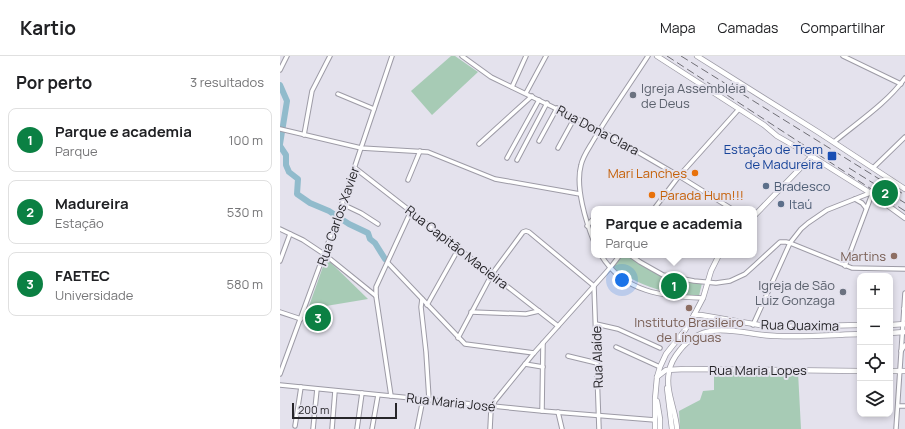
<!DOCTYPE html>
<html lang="pt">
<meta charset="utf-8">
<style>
:root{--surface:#fff;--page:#f2f2f2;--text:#202124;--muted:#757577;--line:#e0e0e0;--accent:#0b8043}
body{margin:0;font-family:Manrope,sans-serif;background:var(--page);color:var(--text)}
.controls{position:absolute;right:12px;bottom:12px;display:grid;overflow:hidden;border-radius:8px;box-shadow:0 2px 6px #0003}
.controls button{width:36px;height:36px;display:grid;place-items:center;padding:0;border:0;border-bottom:1px solid var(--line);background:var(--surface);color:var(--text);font:20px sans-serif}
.scale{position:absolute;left:12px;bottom:10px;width:105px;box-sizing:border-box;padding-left:4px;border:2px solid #262529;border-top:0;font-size:11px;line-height:14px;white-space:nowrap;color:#262529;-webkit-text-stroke:3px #e4e2ed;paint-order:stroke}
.you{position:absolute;left:342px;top:224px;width:14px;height:14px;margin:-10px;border:3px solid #fff;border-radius:50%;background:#1a73e8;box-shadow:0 0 0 6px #1a73e833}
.badge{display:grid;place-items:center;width:26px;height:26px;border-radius:50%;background:var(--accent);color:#fff;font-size:13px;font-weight:700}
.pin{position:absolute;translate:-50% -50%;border:2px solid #fff;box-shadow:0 1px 4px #0006}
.popup{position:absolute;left:311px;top:150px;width:166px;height:52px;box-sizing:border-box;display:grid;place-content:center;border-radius:8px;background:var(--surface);filter:drop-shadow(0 1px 3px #0005);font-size:13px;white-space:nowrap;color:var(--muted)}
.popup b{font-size:15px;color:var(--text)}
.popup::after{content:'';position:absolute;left:50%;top:100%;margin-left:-8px;border:8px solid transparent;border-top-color:var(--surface)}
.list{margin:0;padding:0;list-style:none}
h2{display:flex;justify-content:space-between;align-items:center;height:52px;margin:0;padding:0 16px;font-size:17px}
h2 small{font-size:13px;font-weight:400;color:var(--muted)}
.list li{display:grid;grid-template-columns:26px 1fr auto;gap:12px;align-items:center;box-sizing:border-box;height:64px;margin:0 8px 8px;padding:0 8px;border:1px solid var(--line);border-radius:8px}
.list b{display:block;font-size:15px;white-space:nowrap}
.list p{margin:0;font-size:13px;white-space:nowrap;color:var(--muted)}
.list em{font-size:13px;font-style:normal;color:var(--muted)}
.icon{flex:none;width:22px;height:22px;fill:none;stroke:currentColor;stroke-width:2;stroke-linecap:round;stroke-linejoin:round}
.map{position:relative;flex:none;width:625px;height:373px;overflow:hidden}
header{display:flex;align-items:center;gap:24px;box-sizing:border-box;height:56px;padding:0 20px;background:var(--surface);border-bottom:1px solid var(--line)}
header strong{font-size:19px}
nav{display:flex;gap:22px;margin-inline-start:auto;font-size:14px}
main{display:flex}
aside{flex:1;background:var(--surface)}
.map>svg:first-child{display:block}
</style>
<header>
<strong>Kartio</strong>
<nav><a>Mapa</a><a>Camadas</a><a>Compartilhar</a></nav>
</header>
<main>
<aside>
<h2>Por perto<small>3 resultados</small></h2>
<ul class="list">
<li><span class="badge">1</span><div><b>Parque e academia</b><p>Parque</p></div><em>100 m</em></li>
<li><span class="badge">2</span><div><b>Madureira</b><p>Estação</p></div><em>530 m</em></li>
<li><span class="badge">3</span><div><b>FAETEC</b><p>Universidade</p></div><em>580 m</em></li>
</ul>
</aside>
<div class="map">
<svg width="625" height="373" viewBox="0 0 625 373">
<rect width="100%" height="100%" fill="#e4e2ed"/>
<g fill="#a7cbb5">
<polygon points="171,0 175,0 198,16 152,59 131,35"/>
<path d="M341,199h7l21,14 14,7 39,7 -3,13 -37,-4 1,-1c-18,-5 -35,-13 -50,-23z"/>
<polygon points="46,202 88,243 28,253"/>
<polygon points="434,315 518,316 521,373 400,373 399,355 420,344 423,335 434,334"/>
</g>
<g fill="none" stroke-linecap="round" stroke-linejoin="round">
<g stroke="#91bbcc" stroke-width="6">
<polyline points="0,29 7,45 0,88"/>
<polyline points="0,90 6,99 6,109 9,116 18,123 17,138 30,147 49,155 69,168 88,177 90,183 95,187 105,203"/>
</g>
<g stroke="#9d9ba6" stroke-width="5.5">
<g id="minor">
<polyline points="182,0 211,21 320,74 399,120 452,153"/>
<polyline points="563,0 621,28"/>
<polyline points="0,14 7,0"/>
<polyline points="232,31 246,0"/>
<polyline points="246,37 266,0"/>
<polyline points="58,38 94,53"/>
<polyline points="0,73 81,92 148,96 215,123 300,138"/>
<polyline points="24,79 32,35 50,0"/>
<polyline points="259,85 277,52"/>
<path d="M554,86c24,-20 53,-39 71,-64"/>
<polyline points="199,88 252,40"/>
<polyline points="278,92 295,61"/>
<polyline points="227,102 259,44"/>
<polyline points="237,104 267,47"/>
<polyline points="75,112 278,270"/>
<polyline points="593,112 625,81"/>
<polyline points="128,124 140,95"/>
<polyline points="575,143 582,147 586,152"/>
<polyline points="62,148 81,157 98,168"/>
<polyline points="374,153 399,120 459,53"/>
<polyline points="307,170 314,162"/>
<polyline points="0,173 23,184 44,198 96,240"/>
<path d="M314,186c-8,-20 -19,-55 -13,-77 2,-9 8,-17 12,-24 17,-29 37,-57 55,-85"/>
<path d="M321,199c22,37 63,42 102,43"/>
<polyline points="350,199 360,206 383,219 414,225 436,227 450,225 465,218 475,209 500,186 506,186 510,187 572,212 625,213"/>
<polyline points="0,205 10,178"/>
<polyline points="108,207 185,288 254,297"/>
<polyline points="565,210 592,138"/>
<polyline points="142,243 141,251 146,296 149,343"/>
<polyline points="147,249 179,192"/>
<polyline points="0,256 21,263"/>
<polyline points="191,256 246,258 259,255"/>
<polyline points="316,268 338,273 380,292"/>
<polyline points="473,269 510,187 521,173 528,167 547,154 590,137"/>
<polyline points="178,282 212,218 243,176 246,175 249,176 314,230 319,373"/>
<polyline points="336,291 380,311"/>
<polyline points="621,295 625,289"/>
<polyline points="288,300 317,307"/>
<polyline points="245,308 263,311"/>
<polyline points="0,318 58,160 112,0"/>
<polyline points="0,329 262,355 375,364"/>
<polyline points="111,340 96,240 96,231 131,155"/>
<polyline points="618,350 625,350"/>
<polyline points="262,355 263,287"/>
<polyline points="278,356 282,373"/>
<polyline points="15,370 21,331"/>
<polyline points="33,373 37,333"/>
<polyline points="52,373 55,335"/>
<polyline points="77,373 82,337"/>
<polyline points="92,373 98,339"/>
<polyline points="137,373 143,343"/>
<polyline points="210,373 211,353 215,345 254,297 330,212 340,199"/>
<polyline points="616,373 625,237"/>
</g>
</g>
<g stroke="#9d9ba6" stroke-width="6">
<g id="major">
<polyline points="377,0 484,69 497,80 525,96 592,138 625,162"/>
<polyline points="417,0 538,76 625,133"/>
<polyline points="474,160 532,100"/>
<polyline points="624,253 625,255"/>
<polyline points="414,259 421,259 491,271 580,269"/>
<polyline points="610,269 625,268"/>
<polyline points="610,277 625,276"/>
<polyline points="610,315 625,315"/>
<polyline points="377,321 386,314 406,313 580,315"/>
<polyline points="387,332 392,373"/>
<polyline points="377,345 380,363 380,373"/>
<polyline points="375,373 375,343 377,321 380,311 386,298 405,274 414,259 423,242 431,215 439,199"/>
<path d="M397,373c-1,-19 -12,-38 -8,-57 1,-7 6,-16 11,-22 27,-34 63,-14 97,-14 28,1 55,-1 83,-2"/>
</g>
</g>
<use href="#minor" stroke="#fff" stroke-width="3.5"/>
<use href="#major" stroke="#fff" stroke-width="4.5"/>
<g stroke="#706f76" stroke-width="1" stroke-dasharray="8 4" stroke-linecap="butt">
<polyline points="387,0 625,155"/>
<polyline points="401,0 625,139"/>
<polyline points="569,112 625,147"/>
</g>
</g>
<g fill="#6b7280" stroke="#e4e2ed" stroke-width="1.5">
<circle cx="353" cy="39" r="4"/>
<circle cx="563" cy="236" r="4"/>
</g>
<rect fill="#1a4fb4" stroke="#e4e2ed" stroke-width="1.5" x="547" y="95" width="10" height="10" rx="2"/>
<g fill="#e8710a" stroke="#e4e2ed" stroke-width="1.5">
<circle cx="415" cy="117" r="4"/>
<circle cx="372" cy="139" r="4"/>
</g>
<g fill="#5c6f8a" stroke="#e4e2ed" stroke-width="1.5">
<circle cx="486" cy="130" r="4"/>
<circle cx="501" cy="148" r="4"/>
</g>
<g fill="#8d6e63" stroke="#e4e2ed" stroke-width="1.5">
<circle cx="614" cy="200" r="4"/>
<circle cx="409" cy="252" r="4"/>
</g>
<g text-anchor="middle" stroke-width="4" stroke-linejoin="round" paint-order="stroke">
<g font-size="13" fill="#5b616d" stroke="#e4e2ed" text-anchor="start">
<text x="361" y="37">Igreja Assembléia<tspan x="361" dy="15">de Deus</tspan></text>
<text x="555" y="234" text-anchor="end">Igreja de São<tspan x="555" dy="15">Luiz Gonzaga</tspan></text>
</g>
<g font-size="13" fill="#262529" stroke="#e4e2ed">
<text transform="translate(318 74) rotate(28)" y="5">Rua Dona Clara</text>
<text transform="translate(58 160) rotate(-71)" y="5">Rua Carlos Xavier</text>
<text transform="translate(177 191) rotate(38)" y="5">Rua Capitão Macieira</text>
<text transform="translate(520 269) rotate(1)" y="5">Rua Quaxima</text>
<text transform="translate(317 301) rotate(-92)" y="5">Rua Alaíde</text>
<text x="478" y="319">Rua Maria Lopes</text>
<text transform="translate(171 346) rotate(6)" y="5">Rua Maria José</text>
</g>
<g font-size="13" fill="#164399" stroke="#e4e2ed" text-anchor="end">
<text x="543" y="98">Estação de Trem<tspan x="543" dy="15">de Madureira</tspan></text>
</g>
<g font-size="13" fill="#c56008" stroke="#e4e2ed" text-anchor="end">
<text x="407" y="122">Mari Lanches</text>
<text x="380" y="144" text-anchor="start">Parada Hum!!!</text>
</g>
<g font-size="13" fill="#4e5e75" stroke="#e4e2ed" text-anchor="start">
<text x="494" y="135">Bradesco</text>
<text x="509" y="153">Itaú</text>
</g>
<g font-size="13" fill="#785e54" stroke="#e4e2ed" text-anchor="end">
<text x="606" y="205">Martins</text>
<text x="409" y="271" text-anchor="middle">Instituto Brasileiro<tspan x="409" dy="15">de Línguas</tspan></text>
</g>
</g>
</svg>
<div class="controls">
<button>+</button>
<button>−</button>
<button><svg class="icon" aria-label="locate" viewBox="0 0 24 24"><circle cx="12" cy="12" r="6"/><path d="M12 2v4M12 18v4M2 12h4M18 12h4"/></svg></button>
<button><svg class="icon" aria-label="layers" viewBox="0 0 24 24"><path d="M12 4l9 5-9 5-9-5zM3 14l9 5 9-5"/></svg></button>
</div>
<div class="scale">200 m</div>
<div class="you"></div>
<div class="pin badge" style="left:394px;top:230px">1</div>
<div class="popup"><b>Parque e academia</b>Parque</div>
<div class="pin badge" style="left:605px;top:137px">2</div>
<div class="pin badge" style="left:38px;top:262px">3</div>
</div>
</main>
